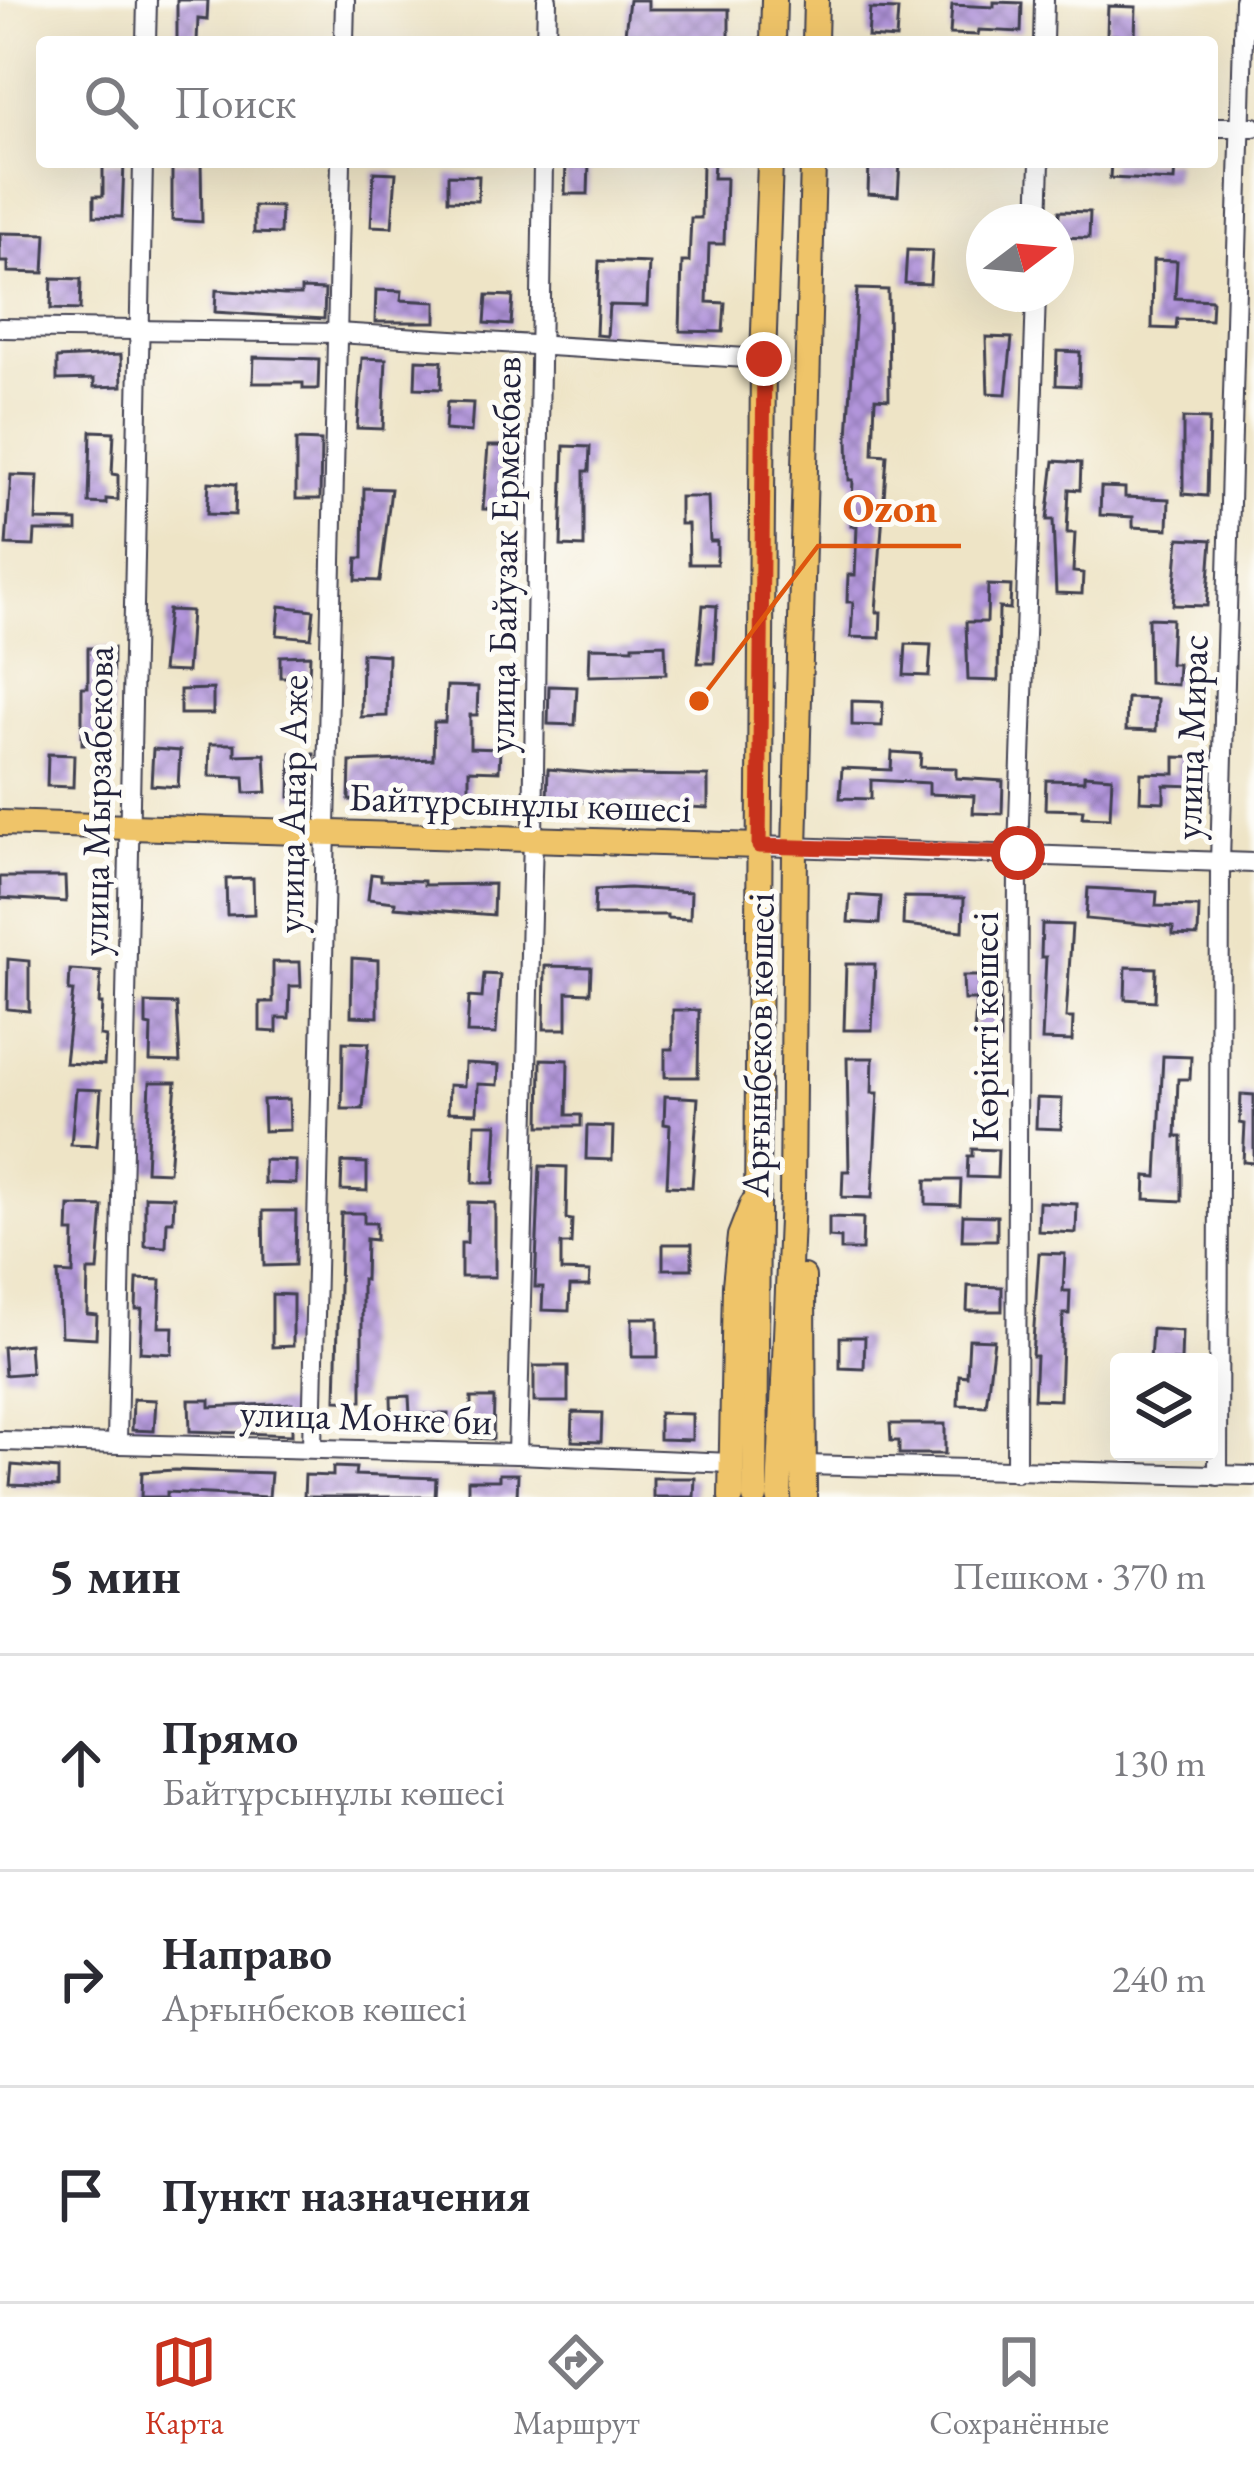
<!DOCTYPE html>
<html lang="ru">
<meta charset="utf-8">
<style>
:root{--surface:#fff;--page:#f7f7f7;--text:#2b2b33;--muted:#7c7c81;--line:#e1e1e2;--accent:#c8321e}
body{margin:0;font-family:"EB Garamond",serif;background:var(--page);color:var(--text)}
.controls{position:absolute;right:36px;bottom:36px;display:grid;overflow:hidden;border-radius:12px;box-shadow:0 12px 48px #0002}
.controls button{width:108px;height:108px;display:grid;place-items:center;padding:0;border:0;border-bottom:3px solid var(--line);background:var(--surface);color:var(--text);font:60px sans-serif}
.compass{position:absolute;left:966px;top:204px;width:108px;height:108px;border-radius:50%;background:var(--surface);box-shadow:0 12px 48px #0002;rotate:74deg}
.stop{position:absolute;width:36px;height:36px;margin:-27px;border:9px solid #c8321e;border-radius:50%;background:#fff}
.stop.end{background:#c8321e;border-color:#fff;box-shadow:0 3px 12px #0008}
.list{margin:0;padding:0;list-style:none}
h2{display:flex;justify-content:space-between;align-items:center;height:156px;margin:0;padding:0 48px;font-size:51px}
h2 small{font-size:39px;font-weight:400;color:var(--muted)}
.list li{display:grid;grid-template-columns:78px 1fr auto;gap:36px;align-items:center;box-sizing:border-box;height:216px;padding:0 48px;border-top:3px solid var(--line)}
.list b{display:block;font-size:45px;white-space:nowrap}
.list p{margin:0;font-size:39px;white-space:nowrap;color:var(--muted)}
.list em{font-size:39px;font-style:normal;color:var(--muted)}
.icon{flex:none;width:66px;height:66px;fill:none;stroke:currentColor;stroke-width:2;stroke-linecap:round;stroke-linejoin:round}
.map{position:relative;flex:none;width:1254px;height:1497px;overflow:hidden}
.search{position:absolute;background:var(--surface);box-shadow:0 12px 48px #0002;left:36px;right:36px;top:36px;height:132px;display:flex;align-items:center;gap:30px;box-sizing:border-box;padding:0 42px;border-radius:12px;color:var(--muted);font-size:45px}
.sheet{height:804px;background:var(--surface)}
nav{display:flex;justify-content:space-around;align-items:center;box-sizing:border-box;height:168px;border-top:3px solid var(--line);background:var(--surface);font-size:33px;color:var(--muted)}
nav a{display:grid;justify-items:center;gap:6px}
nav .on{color:var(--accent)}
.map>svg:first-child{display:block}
</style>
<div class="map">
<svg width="1254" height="1497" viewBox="0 0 1254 1497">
<defs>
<pattern id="building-cross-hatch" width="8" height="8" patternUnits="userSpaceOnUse" patternTransform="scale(3)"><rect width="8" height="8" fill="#b295db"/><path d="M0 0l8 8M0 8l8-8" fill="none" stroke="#9079b3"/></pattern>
</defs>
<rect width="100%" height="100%" fill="#fdfcf7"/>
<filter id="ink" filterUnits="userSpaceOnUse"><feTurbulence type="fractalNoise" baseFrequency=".00833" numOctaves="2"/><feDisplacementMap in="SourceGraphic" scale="24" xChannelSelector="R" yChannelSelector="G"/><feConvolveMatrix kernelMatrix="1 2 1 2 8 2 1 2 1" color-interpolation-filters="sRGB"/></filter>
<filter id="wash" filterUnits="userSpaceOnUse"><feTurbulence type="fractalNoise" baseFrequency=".004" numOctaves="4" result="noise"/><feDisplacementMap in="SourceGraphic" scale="48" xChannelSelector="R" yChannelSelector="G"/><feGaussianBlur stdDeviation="2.7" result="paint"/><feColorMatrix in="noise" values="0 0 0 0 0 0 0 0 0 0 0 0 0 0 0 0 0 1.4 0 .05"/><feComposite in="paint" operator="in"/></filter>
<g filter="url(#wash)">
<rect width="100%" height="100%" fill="#eee4c6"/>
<g id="blocks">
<g fill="url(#building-cross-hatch)">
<polygon points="177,0 208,0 207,20 198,19 197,42 177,42"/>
<polygon points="629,0 648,0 648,9 729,9 729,42 624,42"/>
<polygon points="994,2 1022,3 1021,32 979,30 978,35 950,34 952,5 994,7"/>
<polygon points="1108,6 1136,7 1135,36 1107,35"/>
<polygon points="870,9 898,10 896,39 868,37"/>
<polygon points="103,162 124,162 122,217 94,216 94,196 103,196"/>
<polygon points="172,162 201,162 202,222 172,220"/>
<polygon points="566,162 589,162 588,194 565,194"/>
<polygon points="702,162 714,162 713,178 726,178 724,244 709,244 707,302 725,303 723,332 680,331 682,262 689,262 691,218 701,218"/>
<polygon points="869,162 900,162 898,196 868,194"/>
<polygon points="1111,162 1175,162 1174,181 1110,178"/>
<polygon points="374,172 396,173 392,227 371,226"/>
<polygon points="448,175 479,176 478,201 448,200"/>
<polygon points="254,206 281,207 280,234 254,233"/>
<polygon points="1059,211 1090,212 1089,238 1058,237"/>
<polygon points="0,233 46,234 44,273 8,272 8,262 0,262"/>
<polygon points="907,250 932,251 930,284 905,283"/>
<polygon points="1153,260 1177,261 1175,298 1212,300 1211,320 1177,319 1176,329 1152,328"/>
<polygon points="599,261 649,263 647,306 609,305 607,336 596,335"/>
<polygon points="52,278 81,279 80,310 51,309"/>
<polygon points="301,289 325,290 324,319 215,312 216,290 284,295 301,295"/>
<polygon points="857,289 888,290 889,399 875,398 873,454 887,455 876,612 881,612 880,638 851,637 853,602 847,602 848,575 855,575 857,526 851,526 853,480 849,480 848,437"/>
<polygon points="376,290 402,291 401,300 436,302 436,322 375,322"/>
<polygon points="487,295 513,296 511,325 485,323"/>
<polygon points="986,337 1012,338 1006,394 988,393"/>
<polygon points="1057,351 1080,352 1079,386 1056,385"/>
<polygon points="121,355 122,386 94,387 94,379 57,380 57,358"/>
<polygon points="254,357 319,359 318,389 303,389 303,383 253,383"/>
<polygon points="362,358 386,359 383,429 357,428"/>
<polygon points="416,360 442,361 441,389 415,388"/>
<polygon points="447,402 473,403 471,432 445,430"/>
<polygon points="1183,418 1209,419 1207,496 1183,494"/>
<polygon points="91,431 114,432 112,474 118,475 118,500 106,499 106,504 89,503"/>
<polygon points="296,440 321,441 320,499 296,499"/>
<polygon points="488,446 519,446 518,510 483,509"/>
<polygon points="564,446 590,447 589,471 584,471 584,547 561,546"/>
<polygon points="1054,461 1081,463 1080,490 1069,489 1067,533 1075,533 1073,572 1083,573 1082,594 1056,593 1053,520 1047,520"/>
<polygon points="11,475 38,476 36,520 77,521 77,531 35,531 34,546 6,545"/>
<polygon points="209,482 236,484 235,515 207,514"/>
<polygon points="1101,487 1125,488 1125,497 1169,499 1168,529 1133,527 1133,517 1100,515"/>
<polygon points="364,488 391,489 380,581 356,580 357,558 363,558"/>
<polygon points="680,497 708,497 710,541 717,541 717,564 689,564 688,524 680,524"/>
<polygon points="1179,538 1212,540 1207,606 1173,605"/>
<polygon points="988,585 1011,586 1010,609 999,608 998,681 968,680 966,622 987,622"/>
<polygon points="703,605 717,606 714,663 698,663"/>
<polygon points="280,606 314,610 311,638 277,635"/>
<polygon points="168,610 191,611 187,672 162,671"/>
<polygon points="1148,618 1172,619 1170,664 1178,664 1177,685 1149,683"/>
<polygon points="665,644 666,674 589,676 590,647 633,648 633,645"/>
<polygon points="906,644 931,645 929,676 904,675"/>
<polygon points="88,648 113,648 112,744 82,744 82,687 88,687"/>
<polygon points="362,653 388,655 387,716 361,717"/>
<polygon points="310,655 308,698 289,697 290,677 280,677 280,656"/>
<polygon points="447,686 478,687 477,715 470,715 470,748 500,749 499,771 469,770 469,795 414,795 414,801 349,800 350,762 433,759 434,722 445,722"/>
<polygon points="549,686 577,687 575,725 548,724"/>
<polygon points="213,689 213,714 180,714 180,690"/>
<polygon points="1127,698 1157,699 1156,731 1126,730"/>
<polygon points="852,701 883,702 882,726 852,725"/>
<polygon points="210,744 235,744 235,755 265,754 267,792 245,793 244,777 209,776"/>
<polygon points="153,749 180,751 178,787 151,785"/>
<polygon points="892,752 921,754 920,767 956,768 956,778 1003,781 1002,814 973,813 974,796 929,794 929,783 871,780 871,799 840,798 842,768 891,770"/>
<polygon points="291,753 314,754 313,798 290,797"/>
<polygon points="48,754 74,755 73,787 47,786"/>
<polygon points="1175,757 1200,758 1198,786 1164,785 1164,802 1140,801 1141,773 1175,774"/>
<polygon points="548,769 617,775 708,776 708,808 547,800"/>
<polygon points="1084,775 1112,777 1110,818 1082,817 1083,810 1045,809 1046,780 1084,781"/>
<polygon points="371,874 381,875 381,880 424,881 424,885 494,884 493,915 395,907 395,902 368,899"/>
<polygon points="0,877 65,877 66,902 0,898"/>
<polygon points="253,878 254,914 227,915 226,879"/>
<polygon points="629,888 691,892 690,919 667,918 667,915 594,915 595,890"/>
<polygon points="1088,888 1157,892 1156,906 1199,907 1198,936 1173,935 1173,927 1086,919"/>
<polygon points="850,895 881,897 879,924 848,922"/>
<polygon points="904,897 964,898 963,931 903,925"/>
<polygon points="1042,924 1072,925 1066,1018 1073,1018 1072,1041 1042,1040 1046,957 1041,957"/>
<polygon points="352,958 378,960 378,1017 351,1016"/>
<polygon points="8,959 29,961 29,1011 7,1009"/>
<polygon points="273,962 300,962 301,986 290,986 289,1018 277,1018 277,1032 260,1031 260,1002 273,1002"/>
<polygon points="846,964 875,964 872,1030 844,1030"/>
<polygon points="545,966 591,967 590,993 567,992 567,1029 544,1029"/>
<polygon points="1126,967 1156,968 1155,1001 1125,999"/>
<polygon points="70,970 101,972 99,1004 102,1004 100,1036 106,1037 104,1065 65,1063 73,991 69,991"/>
<polygon points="484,974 500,975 496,1034 467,1033 469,997 482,998"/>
<polygon points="963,976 1000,976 1000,1040 974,1039 976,1000 964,1000"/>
<polygon points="146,1003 177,1004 180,1062 150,1061 151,1026 146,1025"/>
<polygon points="673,1010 699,1010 698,1077 665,1077 665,1049 673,1049"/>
<polygon points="343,1042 369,1043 363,1109 342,1109"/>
<polygon points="1163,1056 1191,1057 1190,1079 1178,1079 1176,1137 1182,1137 1182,1201 1145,1199 1146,1176 1157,1177"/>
<polygon points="847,1058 873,1058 872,1093 878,1093 872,1198 842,1197 843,1171 849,1171"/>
<polygon points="541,1059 568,1060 567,1115 581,1115 581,1126 540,1126"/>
<polygon points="465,1063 499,1065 498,1085 478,1084 477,1113 448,1112 449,1085 464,1086"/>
<polygon points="150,1082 176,1082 169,1172 146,1171"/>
<polygon points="76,1089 101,1090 97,1146 71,1145"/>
<polygon points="1241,1094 1254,1095 1254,1163 1243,1162 1245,1124 1240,1123"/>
<polygon points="665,1096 698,1098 692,1187 667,1186 670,1125 664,1124"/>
<polygon points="1037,1098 1062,1099 1061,1129 1036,1128"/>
<polygon points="289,1099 290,1130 264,1131 263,1100"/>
<polygon points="475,1124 497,1124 494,1183 473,1183"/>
<polygon points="587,1126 613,1127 612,1160 586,1159"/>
<polygon points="972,1149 998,1150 997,1178 967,1177 968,1156 972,1156"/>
<polygon points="264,1160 296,1161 296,1184 264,1183"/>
<polygon points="342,1162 367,1163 367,1191 341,1190"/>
<polygon points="540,1166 567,1167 566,1219 572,1220 571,1244 561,1244 561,1271 590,1272 589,1286 570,1286 569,1311 542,1310 543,1287 535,1287"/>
<polygon points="926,1180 961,1180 960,1205 926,1204"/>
<polygon points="145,1196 174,1197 173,1221 167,1221 166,1247 145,1246"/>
<polygon points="468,1202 495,1203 495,1277 461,1277 461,1243 467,1243"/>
<polygon points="1039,1202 1077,1204 1076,1233 1038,1231"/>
<polygon points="69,1206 103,1207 98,1271 88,1271 87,1314 97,1315 96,1338 61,1336 58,1273 73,1274 74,1232 68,1232"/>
<polygon points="263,1211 296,1211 295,1265 264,1266"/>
<polygon points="341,1213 364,1213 364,1223 376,1223 376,1240 366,1239 365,1280 362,1279 362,1401 336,1400"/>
<polygon points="963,1215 997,1216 997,1240 962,1240"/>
<polygon points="829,1217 863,1218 862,1250 841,1250 841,1238 829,1237"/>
<rect x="663" y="1244" width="29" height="25"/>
<polygon points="1039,1253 1065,1254 1063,1291 1070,1291 1069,1314 1063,1314 1060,1400 1034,1399 1036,1356 1032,1356"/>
<polygon points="137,1279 161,1280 159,1327 173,1327 172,1354 140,1352 142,1309 136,1309"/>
<polygon points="968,1286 1002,1287 1002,1311 967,1311"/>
<polygon points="272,1294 293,1295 293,1346 272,1347"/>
<rect x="632" y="1318" width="26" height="39"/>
<polygon points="1152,1329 1182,1331 1181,1361 1150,1360"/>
<polygon points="840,1337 865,1337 864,1369 840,1368"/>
<polygon points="969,1339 994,1340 986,1406 958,1405 959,1375 967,1376"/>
<polygon points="29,1344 31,1373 5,1375 3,1347"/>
<rect x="534" y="1366" width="34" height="36"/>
<polygon points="409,1396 410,1414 448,1414 448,1433 425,1433 425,1427 392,1427 391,1397"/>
<polygon points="471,1398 494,1398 493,1439 471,1438"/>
<polygon points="133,1399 156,1400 154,1431 132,1430"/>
<polygon points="189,1400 210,1400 210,1407 292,1403 292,1435 190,1431"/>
<polygon points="573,1412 602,1413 601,1442 572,1441"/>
<polygon points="659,1413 692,1414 692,1440 659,1439"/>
<polygon points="890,1424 945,1424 945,1454 899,1454 899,1441 891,1441"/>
<polygon points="12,1465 58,1469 58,1487 10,1485"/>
<polygon points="333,1467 356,1468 355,1475 436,1478 435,1497 304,1497 305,1475 333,1476"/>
<polygon points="175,1470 271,1473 269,1497 167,1492 167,1497 141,1497 142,1472"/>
<polygon points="499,1474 518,1474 517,1497 468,1497 468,1480 499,1480"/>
<polygon points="653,1478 695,1478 694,1497 653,1497"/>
</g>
</g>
</g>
<g filter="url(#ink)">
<use href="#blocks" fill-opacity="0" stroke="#413f50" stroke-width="3"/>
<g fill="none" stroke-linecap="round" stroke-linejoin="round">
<g stroke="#413f50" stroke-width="22">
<g id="minor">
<polyline points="146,42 147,0"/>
<polyline points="344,42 345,0"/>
<polyline points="546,42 547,0"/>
<polyline points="1043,42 1044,0"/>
<polyline points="1212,127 1254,127"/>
<polyline points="1038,222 1040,162"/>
<polyline points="0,328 337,333 763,359"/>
<polyline points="759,846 1254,863"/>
<polyline points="0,1441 517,1454 731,1463"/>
<polyline points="117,1442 143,162"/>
<polyline points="312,1448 341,162"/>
<polyline points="517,1454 533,837 543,162"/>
<polyline points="804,1465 1254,1476"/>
<polyline points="1016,1472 1018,853 1036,294"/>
<polyline points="1218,1476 1220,862 1244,0"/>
</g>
</g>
<g stroke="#413f50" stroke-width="28">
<g id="major">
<polyline points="773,42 774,0"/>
<polyline points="815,42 816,0"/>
<polyline points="0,823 759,846"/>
<polyline points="803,1277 804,1497"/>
<polyline points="731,1497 735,1285 740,1236 752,1205"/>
<polyline points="755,1497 763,359 770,162"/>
<polyline points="779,1497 792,1197 795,849 813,162"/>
</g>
</g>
<use href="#minor" stroke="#fff" stroke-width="18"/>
<use href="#major" stroke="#efc469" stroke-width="24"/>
</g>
</g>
<g fill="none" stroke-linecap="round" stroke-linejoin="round" filter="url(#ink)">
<polyline stroke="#c8321e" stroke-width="15" points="764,359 759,846 1018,853"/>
</g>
<g text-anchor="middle" stroke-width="10" stroke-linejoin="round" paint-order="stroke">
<g font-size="39" fill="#22223b" stroke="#fdfcf7">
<text transform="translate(503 555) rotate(-89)" y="14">улица Байузак Ермекбаев</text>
<text transform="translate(1190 737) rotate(-88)" y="14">улица Мирас</text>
<text transform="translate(96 801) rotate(-89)" y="14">улица Мырзабекова</text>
<text transform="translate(520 802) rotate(2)" y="14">Байтұрсынұлы көшесі</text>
<text transform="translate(291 804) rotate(-89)" y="14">улица Анар Аже</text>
<text transform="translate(984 1027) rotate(-90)" y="14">Көрікті көшесі</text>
<text transform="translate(757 1045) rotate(-89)" y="14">Арғынбеков көшесі</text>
<text transform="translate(366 1416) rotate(2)" y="14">улица Монке би</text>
</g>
</g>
<path fill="none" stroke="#de560e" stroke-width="4.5" d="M699 701L818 546H961"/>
<circle fill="#de560e" stroke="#fdfcf7" stroke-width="4.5" cx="699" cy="701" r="12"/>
<g font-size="42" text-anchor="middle" font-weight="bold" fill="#de560e" stroke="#fdfcf7" stroke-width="10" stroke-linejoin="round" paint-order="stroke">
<text x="890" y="522">Ozon</text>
</g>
</svg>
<div class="controls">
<button><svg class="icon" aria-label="layers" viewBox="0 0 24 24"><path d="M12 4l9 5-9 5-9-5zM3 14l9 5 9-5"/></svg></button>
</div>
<svg class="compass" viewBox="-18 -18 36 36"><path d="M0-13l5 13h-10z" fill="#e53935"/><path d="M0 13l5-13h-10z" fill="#7c7c81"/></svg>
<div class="stop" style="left:1018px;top:853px"></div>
<div class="stop end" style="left:764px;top:359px"></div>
<div class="search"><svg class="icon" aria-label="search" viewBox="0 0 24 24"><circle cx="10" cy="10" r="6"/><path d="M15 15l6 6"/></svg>Поиск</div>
</div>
<section class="sheet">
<h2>5 мин<small>Пешком · 370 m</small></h2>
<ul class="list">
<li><svg class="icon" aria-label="ahead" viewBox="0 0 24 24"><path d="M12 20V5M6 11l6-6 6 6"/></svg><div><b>Прямо</b><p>Байтұрсынұлы көшесі</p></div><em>130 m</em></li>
<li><svg class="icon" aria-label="right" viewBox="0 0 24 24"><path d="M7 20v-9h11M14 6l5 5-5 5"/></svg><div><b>Направо</b><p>Арғынбеков көшесі</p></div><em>240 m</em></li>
<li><svg class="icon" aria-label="arrive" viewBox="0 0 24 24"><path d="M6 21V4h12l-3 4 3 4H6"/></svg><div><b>Пункт назначения</b></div></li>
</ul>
</section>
<nav>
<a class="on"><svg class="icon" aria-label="map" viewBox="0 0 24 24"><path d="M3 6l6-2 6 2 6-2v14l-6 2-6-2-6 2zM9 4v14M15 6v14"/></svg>Карта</a>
<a><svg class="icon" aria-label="directions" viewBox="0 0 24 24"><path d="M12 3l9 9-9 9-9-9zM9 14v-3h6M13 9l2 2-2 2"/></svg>Маршрут</a>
<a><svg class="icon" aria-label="saved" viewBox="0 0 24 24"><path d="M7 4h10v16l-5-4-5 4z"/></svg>Сохранённые</a>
</nav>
